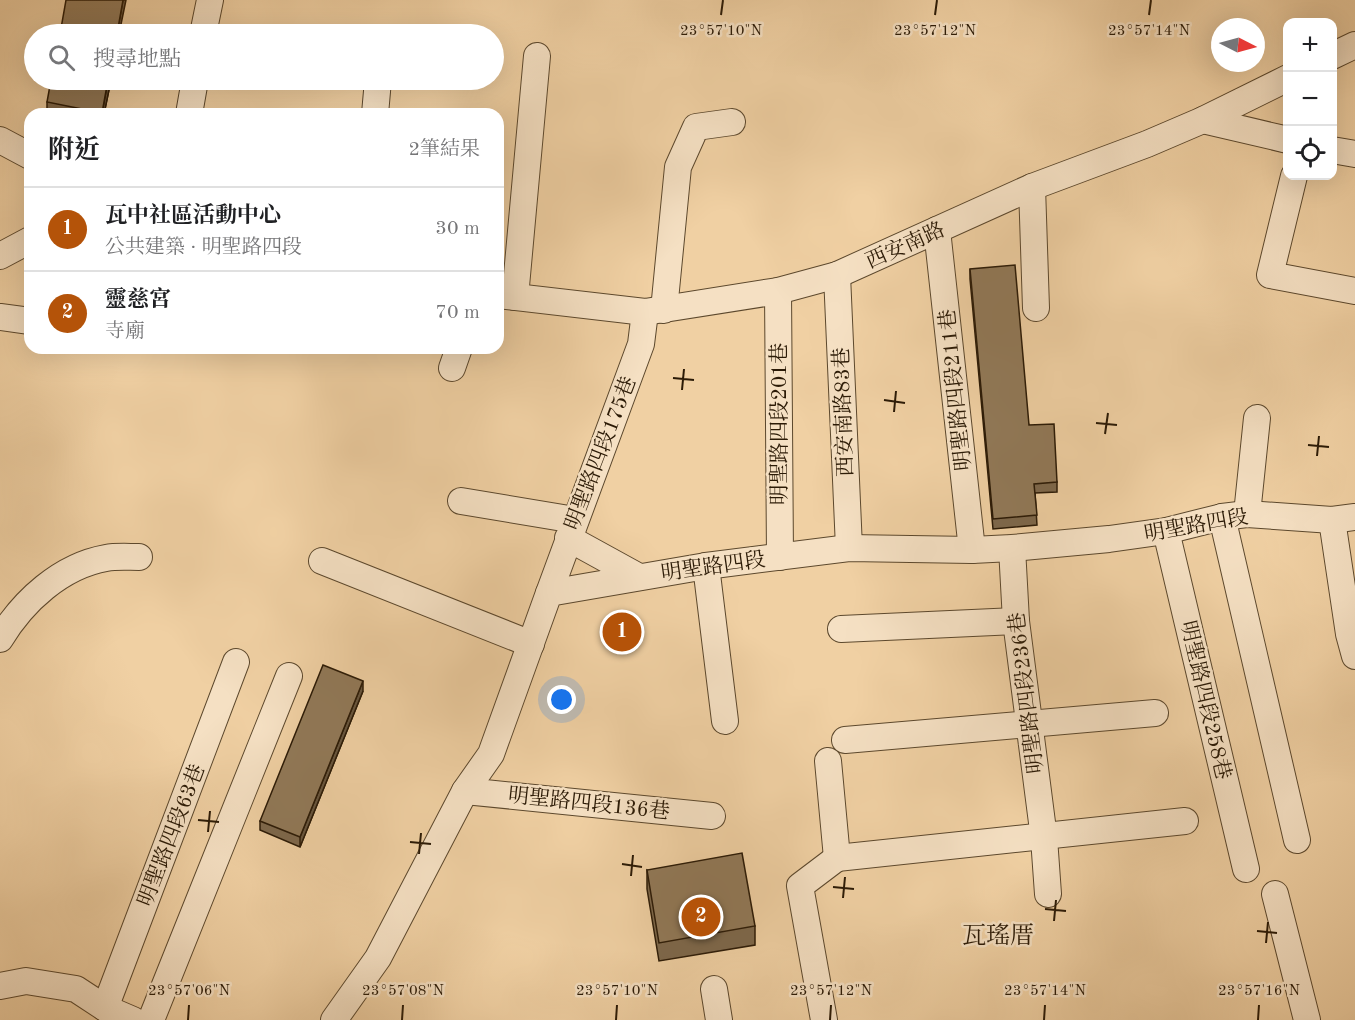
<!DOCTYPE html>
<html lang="zh-TW">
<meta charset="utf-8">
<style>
:root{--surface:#fff;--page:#f6f6f6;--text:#202124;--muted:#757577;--line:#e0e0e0;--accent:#b45309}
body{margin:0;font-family:"Old Standard TT","Noto Serif TC",serif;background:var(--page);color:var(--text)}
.controls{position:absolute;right:18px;top:18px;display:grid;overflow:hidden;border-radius:12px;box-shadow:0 6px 24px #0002}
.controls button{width:54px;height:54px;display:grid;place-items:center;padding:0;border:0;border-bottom:2px solid var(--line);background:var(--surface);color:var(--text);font:30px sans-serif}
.compass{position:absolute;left:1211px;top:18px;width:54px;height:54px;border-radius:50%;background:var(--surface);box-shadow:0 6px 24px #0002;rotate:96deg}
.you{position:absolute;left:562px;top:700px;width:21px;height:21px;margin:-15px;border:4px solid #fff;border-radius:50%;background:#1a73e8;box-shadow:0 0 0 9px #1a73e833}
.badge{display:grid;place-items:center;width:39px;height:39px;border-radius:50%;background:var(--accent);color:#fff;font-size:20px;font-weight:700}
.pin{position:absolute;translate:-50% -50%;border:3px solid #fff;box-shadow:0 2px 6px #0006}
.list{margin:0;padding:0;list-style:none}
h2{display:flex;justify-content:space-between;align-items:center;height:78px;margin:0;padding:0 24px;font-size:26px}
h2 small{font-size:20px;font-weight:400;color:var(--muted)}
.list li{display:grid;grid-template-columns:39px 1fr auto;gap:18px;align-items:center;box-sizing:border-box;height:84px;padding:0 24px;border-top:2px solid var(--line)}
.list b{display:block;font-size:22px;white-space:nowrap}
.list p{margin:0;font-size:20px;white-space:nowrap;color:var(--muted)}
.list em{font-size:20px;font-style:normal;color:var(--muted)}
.icon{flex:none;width:33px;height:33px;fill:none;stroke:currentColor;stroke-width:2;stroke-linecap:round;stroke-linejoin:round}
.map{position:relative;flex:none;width:1355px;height:1020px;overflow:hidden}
.search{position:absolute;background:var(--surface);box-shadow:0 6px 24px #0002;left:24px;top:24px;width:480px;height:66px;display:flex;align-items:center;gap:15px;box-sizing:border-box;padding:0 21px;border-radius:33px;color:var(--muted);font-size:22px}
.panel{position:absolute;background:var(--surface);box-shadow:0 6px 24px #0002;left:24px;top:108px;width:480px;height:246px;border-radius:18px}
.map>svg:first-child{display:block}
</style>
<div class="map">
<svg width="1355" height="1020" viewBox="0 0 1355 1020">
<rect width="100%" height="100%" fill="#f0d0a3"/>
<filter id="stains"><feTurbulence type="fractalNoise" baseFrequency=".00333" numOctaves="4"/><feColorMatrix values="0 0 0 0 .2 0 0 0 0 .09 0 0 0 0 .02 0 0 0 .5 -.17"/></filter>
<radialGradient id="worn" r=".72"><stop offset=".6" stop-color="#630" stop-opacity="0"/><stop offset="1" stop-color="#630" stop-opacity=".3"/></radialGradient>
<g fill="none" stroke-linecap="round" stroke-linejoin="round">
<g stroke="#5c482d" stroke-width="28">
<g id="minor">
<polyline points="203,34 210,0"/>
<polyline points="1332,56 1355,45"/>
<polyline points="189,114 195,80"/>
<polyline points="375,114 378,80"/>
<polyline points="1203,120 1288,140"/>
<polyline points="0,140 30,156"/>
<polyline points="1332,150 1355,154"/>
<polyline points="1294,176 1270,275 1355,291"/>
<polyline points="1032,187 1036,308"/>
<polyline points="937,230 972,550"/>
<polyline points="0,256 30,240"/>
<polyline points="837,275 849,548"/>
<polyline points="778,291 780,557"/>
<polyline points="498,295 645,312 778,291 837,275 1032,187 1147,144 1203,120 1288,78"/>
<polyline points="515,297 537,56"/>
<polyline points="664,310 678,167 696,127 732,122"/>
<polyline points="0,317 30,321"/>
<polyline points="452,368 459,348"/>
<polyline points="461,501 575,520"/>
<polyline points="1247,514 1257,418"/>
<polyline points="1222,517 1297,840"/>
<polyline points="1332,520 1349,634 1355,656"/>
<polyline points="1166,531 1246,869"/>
<polyline points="568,538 639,577"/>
<polyline points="1012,548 1016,621 1044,838 1048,894"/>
<polyline points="322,561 531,644"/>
<polyline points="706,566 725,721"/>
<polyline points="549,593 641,344 645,312"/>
<polyline points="841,629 1016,621"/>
<path d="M0,639c23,-38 61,-73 106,-81 10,-2 22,-1 33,-1"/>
<polyline points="845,740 1155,713"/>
<polyline points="828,761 837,858"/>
<polyline points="465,791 712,816"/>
<polyline points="837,858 1185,821"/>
<polyline points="1275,894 1307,1020"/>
<polyline points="0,986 26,981 76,989 105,1008 133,1020"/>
<polyline points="714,989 719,1020"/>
<polyline points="105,1008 236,662"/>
<polyline points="151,1020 289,676"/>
<polyline points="334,1020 378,958 465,791 491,754 549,593 706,566 849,548 972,550 1012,548 1109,539 1166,531 1222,517 1247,514 1332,520 1355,517"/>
<polyline points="824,1020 800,886 837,858"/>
</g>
</g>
<use href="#minor" stroke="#f5e0c3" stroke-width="26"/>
</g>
<g fill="#7d684c" stroke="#2b1a06" stroke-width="1.5">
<polygon points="111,80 104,114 47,114 47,102"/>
<polygon points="970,269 1029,425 1057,482 1057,492 1035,493 1037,525 993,529 970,279"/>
<polygon points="363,691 300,847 260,830 260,821"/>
<polygon points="647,870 755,926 755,945 659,961 647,889"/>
</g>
<g fill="#66553e" stroke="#2b1a06" stroke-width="1.5">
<polygon points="123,0 126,0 119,34 117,34"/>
<polygon points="108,80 111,80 104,114 102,114"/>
<polygon points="363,681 363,691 300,847 300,837"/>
</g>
<g fill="#917958" stroke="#2b1a06" stroke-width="1.5">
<polygon points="66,0 123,0 117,34 60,34"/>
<polygon points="51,80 108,80 102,113 47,102"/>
<polygon points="1015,265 1029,425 1054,424 1057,482 1034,484 1037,515 993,519 970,269"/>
<polygon points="323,665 363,681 300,837 260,821"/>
<polygon points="742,853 755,926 659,943 647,870"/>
</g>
<path fill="none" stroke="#2b1a06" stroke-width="2" d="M721,15l2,-15M935,15l2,-15M1149,15l2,-15M673,378l21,2M682,390l2,-21M884,400l21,3M894,412l2,-21M1096,423l21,2M1105,434l3,-21M1308,445l21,2M1317,456l2,-20M198,820l21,2M208,832l2,-21M410,842l21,2M419,854l2,-21M622,864l20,3M631,876l2,-21M833,887l21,2M843,898l2,-21M1045,909l21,2M1054,921l2,-21M1257,931l20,2M1266,943l2,-21M188,1020l1,-15M402,1020l1,-15M616,1020l1,-15M830,1020l1,-15M1044,1020l1,-15M1258,1020l1,-15"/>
<g text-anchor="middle" stroke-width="5" stroke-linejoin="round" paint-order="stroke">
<g font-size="21" fill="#2b1a06" stroke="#f5e0c3">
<text transform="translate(905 245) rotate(-24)" y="7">西安南路</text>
<text transform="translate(955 390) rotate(-96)" y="7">明聖路四段211巷</text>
<text transform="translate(843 412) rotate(-92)" y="7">西安南路83巷</text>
<text transform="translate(779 424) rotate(-90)" y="7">明聖路四段201巷</text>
<text transform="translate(600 453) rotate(-69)" y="7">明聖路四段175巷</text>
<text transform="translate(1196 525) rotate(-10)" y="7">明聖路四段</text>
<text transform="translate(713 566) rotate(-8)" y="7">明聖路四段</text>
<text transform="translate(1026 693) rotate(-97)" y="7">明聖路四段236巷</text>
<text transform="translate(1206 700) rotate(77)" y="7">明聖路四段258巷</text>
<text transform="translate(589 803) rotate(6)" y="7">明聖路四段136巷</text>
<text transform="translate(171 835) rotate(-69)" y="7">明聖路四段63巷</text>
</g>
<g font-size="24" fill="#2b1a06" stroke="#f5e0c3">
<text x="998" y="943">瓦瑤厝</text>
</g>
</g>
<g font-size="15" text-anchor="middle" fill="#2b1a06" stroke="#f5e0c3" stroke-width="5" stroke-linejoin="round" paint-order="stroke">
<text x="721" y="35">23°57'10"N</text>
<text x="935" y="35">23°57'12"N</text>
<text x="1149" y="35">23°57'14"N</text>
<text x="189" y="995">23°57'06"N</text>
<text x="403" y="995">23°57'08"N</text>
<text x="617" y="995">23°57'10"N</text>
<text x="831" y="995">23°57'12"N</text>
<text x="1045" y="995">23°57'14"N</text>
<text x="1259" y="995">23°57'16"N</text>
</g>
<rect width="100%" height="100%" filter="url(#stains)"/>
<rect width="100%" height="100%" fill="url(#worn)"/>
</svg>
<div class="controls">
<button>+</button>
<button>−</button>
<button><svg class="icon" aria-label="locate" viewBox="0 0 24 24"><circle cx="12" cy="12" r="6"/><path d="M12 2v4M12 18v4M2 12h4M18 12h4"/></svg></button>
</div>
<svg class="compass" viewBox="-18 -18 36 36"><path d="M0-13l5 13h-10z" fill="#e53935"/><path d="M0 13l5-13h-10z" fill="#757577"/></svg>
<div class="you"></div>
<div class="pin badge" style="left:622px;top:632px">1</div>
<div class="pin badge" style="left:701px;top:917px">2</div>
<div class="search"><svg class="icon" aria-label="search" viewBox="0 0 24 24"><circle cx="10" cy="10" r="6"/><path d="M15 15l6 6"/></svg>搜尋地點</div>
<section class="panel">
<h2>附近<small>2筆結果</small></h2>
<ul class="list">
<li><span class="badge">1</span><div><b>瓦中社區活動中心</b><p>公共建築 · 明聖路四段</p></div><em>30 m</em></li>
<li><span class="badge">2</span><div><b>靈慈宮</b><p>寺廟</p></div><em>70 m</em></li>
</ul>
</section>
</div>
